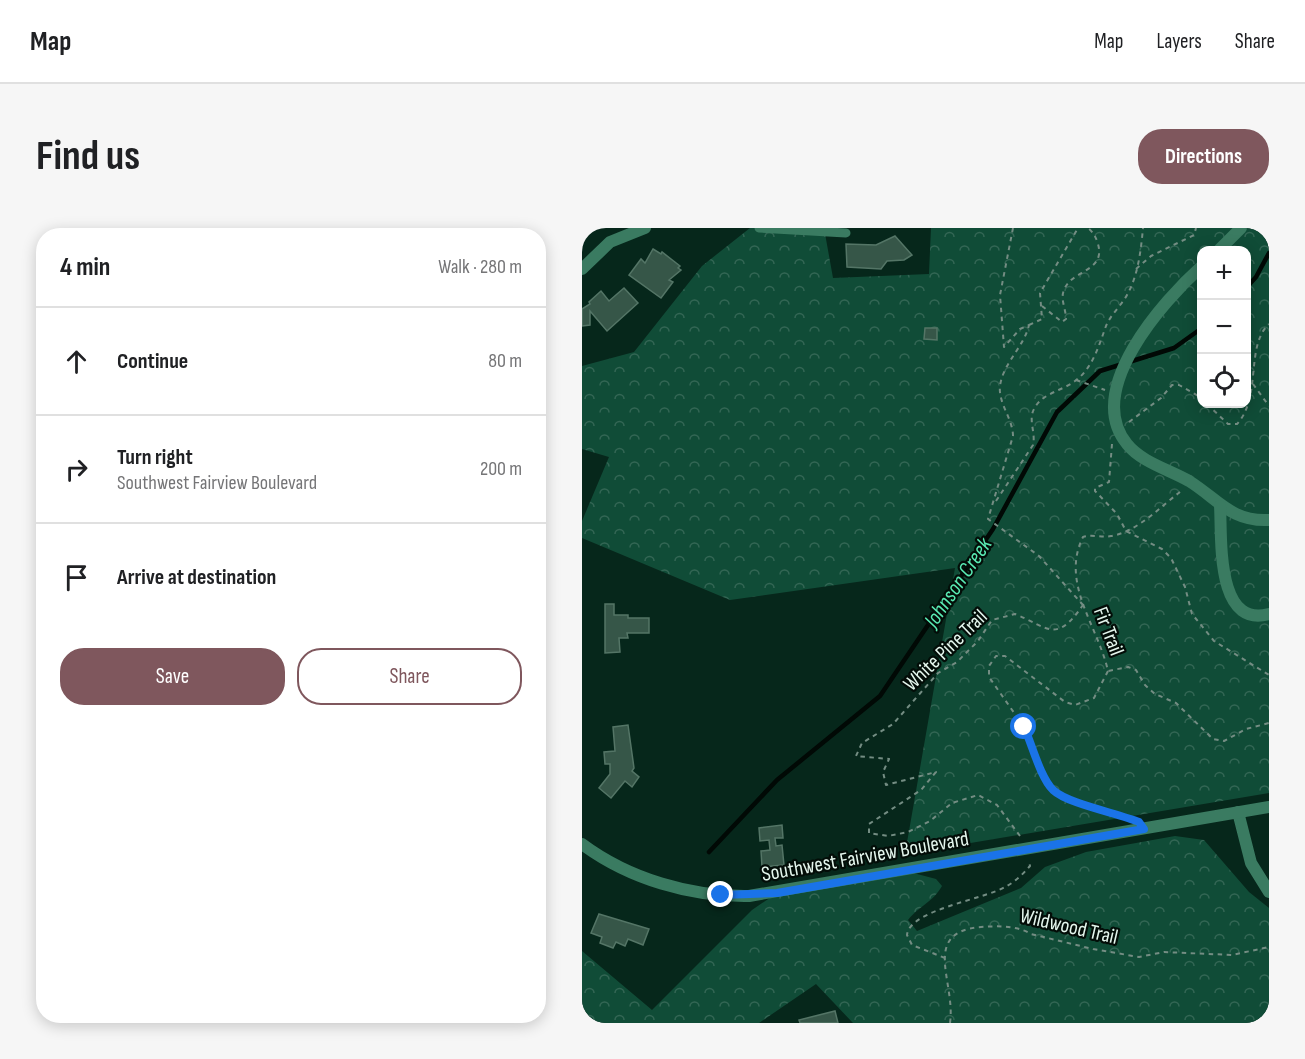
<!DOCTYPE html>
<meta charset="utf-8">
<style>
:root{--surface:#fff;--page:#f6f6f6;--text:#202124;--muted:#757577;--line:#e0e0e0;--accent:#7f575d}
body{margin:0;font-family:"Sofia Sans Condensed",sans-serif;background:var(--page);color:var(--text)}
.controls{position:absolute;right:18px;top:18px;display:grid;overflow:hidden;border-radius:12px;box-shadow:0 3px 15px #0003}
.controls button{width:54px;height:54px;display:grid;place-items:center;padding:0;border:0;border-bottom:2px solid var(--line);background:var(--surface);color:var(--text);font:30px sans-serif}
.stop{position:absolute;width:18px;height:18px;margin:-14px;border:4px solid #1a73e8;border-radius:50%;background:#fff}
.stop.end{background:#1a73e8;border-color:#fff;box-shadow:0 2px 6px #0008}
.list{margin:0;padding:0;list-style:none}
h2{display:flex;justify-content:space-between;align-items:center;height:78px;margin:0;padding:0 24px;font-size:26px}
h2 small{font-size:20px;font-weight:400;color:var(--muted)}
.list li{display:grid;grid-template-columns:39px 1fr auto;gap:18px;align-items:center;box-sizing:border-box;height:108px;padding:0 24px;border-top:2px solid var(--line)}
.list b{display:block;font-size:22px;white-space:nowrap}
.list p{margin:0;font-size:20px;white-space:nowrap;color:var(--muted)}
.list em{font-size:20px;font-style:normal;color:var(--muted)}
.actions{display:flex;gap:12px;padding:18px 24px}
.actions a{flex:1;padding:14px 0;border:2px solid var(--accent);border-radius:24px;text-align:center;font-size:21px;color:var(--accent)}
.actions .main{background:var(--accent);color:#fff}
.icon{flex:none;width:33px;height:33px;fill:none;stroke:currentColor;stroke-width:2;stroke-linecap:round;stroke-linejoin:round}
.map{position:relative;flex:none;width:687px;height:795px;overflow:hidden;border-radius:24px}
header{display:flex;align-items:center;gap:36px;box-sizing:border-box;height:84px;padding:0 30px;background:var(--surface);border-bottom:2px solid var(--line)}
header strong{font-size:28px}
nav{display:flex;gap:33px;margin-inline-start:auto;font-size:21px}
.intro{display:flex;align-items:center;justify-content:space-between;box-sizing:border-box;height:144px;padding:0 36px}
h1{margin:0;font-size:42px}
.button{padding:15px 27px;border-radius:24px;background:var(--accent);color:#fff;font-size:21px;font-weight:700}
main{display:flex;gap:36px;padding:0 36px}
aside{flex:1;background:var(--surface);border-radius:24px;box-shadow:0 3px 15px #0003}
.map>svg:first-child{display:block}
</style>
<header>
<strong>Map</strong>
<nav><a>Map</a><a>Layers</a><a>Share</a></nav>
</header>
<div class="intro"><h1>Find us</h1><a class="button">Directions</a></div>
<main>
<aside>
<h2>4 min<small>Walk · 280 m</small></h2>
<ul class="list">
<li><svg class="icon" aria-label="ahead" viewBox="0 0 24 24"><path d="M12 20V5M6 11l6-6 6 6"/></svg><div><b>Continue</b></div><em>80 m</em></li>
<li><svg class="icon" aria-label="right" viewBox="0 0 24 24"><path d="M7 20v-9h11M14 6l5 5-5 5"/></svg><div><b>Turn right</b><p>Southwest Fairview Boulevard</p></div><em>200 m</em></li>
<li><svg class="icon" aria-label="arrive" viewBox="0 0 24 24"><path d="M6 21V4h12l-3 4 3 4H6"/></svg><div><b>Arrive at destination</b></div></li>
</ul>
<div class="actions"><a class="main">Save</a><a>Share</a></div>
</aside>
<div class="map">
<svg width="687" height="795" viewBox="0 0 687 795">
<defs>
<pattern id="forest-crowns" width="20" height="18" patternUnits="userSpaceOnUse" patternTransform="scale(1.5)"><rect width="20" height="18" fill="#104c37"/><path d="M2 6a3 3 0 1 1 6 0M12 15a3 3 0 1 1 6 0" fill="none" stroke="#336654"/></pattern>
</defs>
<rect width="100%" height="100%" fill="#06271b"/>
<g fill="url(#forest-crowns)" fill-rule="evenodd">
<path d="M168,0h74l9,50 96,-4 2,-46h338v565l-364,61 50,-286 -225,32 -148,-62v-17l27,-64 -27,-8v-83l52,-14 68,-86zM620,22h44v154h-44z"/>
<path d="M593,608l29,4 45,52 20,16v115h-416l-37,-39 -57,39h-177v-72l70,59 100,-100 25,-17 125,-23 34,9 6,7c-10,17 -22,19 -34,34l9,11 104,-43 24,-21 41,-15z"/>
</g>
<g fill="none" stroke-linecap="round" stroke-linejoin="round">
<g stroke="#010905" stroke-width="4.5">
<polyline points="664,60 674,49 687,25"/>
<polyline points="127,624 195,552 298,468 411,301 475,184 518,143 592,120 620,100"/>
</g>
</g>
<g fill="#365648" stroke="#547566" stroke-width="1.5">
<polygon points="313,8 330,27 322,32 305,33 299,41 265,39 264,16 294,17"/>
<polygon points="71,21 79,26 80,24 98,38 96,40 99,42 87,52 91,54 79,70 47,47 59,31 63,35"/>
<polygon points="42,60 56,75 25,103 8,83 8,97 0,98 0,81 8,76 7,74 19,63 27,73"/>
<polygon points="343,100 355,100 355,112 342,111"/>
<polygon points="23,376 32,376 32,387 46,387 46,390 67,390 67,405 45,405 46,410 37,410 38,424 23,425"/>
<polygon points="46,497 52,540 50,543 57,549 50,559 43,553 29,570 17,560 28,546 28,536 23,536 22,524 33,523 31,499"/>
<polygon points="200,597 201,610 193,610 194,618 200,617 202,637 180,639 179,623 188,622 187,612 178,613 177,600"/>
<polygon points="17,686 67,701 61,717 46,711 43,718 34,714 31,720 18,715 20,709 9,705"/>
<polygon points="253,783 256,795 218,795 217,792"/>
</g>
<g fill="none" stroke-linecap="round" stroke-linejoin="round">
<g stroke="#748d83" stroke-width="2" stroke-dasharray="4.5 4.5" stroke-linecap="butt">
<path d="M431,0l-13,67 4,52 16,-18 9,-4c-5,22 -26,38 -29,61 -2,17 13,33 13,50l-25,83 51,37 44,49"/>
<polyline points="554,41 569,28 612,7 614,0"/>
<path d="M460,78l20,16 4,-3c0,-10 -6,-20 -2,-29 7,-20 42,-18 34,-46 -2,-7 -5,-12 -10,-16"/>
<polyline points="447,97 460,91 458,65 496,0"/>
<polyline points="494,152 523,162"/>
<polyline points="671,156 687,178"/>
<path d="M625,176l21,20h9c25,-27 8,-78 32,-100"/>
<polyline points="547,194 579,170 590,157 597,157 620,170"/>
<polyline points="530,216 527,254 513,260 513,263 535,286 544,303 580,321 589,330 603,359 610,386 632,413 687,447"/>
<path d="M598,264c-20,15 -43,40 -69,44 -10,2 -18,-2 -28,1 -23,46 15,89 25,134l20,-4 8,3 9,15 10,9 21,9 37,36 11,2 22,-12 23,-6"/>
<path d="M414,273l37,-56c3,-12 -5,-25 1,-36 8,-16 28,-18 41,-28 18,-13 24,-36 31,-55 5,-12 15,-20 21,-31 11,-19 14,-45 16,-67"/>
<polyline points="526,443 512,470 493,477 483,474 423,428 414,428 407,438 407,449 442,499 459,543 471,562 496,575 546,589"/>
<path d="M438,608l-23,-31 -19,-10 -26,8 -22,18 -22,11 -20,4 -19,-3v-9l52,-34 15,-18 -50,13 -3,-13 6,-13 -33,-3 6,-13 31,-19 45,-51 19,-11 21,-21 14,-21 23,-6c34,14 41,30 68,-9"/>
<path d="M363,730l-33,-13 -5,-10c2,-25 78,-36 98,-48 10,-5 18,-13 25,-21l-1,-5"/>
<path d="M368,795c6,-41 -30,-91 31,-96 17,-1 35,-2 50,7l62,15 46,8 25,-5 68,3 37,-8"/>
</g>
<polyline stroke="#3a7b61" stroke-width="9" points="177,0 264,5"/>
<g stroke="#3a7b61" stroke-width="12">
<polyline points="637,22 659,0"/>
<path d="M620,38c-39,35 -119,124 -75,178 14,18 43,26 62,37 29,18 42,41 80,39"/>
<polyline points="0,41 28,14 63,0"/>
<path d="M638,278c2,30 -5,123 49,108"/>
</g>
<g stroke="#3a7b61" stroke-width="12">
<polyline points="656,584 669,635 687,664"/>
<path d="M0,616c47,35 109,53 167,52l520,-89"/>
</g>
</g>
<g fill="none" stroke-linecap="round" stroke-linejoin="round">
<path stroke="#1a73e8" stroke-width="8" d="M139,667l56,-2 367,-64 -5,-7c-22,-9 -71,-18 -86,-32 -13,-13 -21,-46 -29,-63"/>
</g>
<g text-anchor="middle" stroke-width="4.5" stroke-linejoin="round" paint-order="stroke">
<g font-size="21" fill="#e4f6ed" stroke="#030d08">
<text transform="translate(527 403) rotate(69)" y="7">Fir Trail</text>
<text transform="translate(363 422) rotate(-44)" y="7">White Pine Trail</text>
<text transform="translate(283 628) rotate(-10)" y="7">Southwest Fairview Boulevard</text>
<text transform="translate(487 698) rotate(13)" y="7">Wildwood Trail</text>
</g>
<g font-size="22" font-style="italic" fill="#59eab3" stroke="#030d08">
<text transform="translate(375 354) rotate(-56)" y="8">Johnson Creek</text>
</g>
</g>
</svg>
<div class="controls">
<button>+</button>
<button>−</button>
<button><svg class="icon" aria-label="locate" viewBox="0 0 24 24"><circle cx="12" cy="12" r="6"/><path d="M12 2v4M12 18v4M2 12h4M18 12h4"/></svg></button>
</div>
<div class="stop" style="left:442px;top:499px"></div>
<div class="stop end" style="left:139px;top:667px"></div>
</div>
</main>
